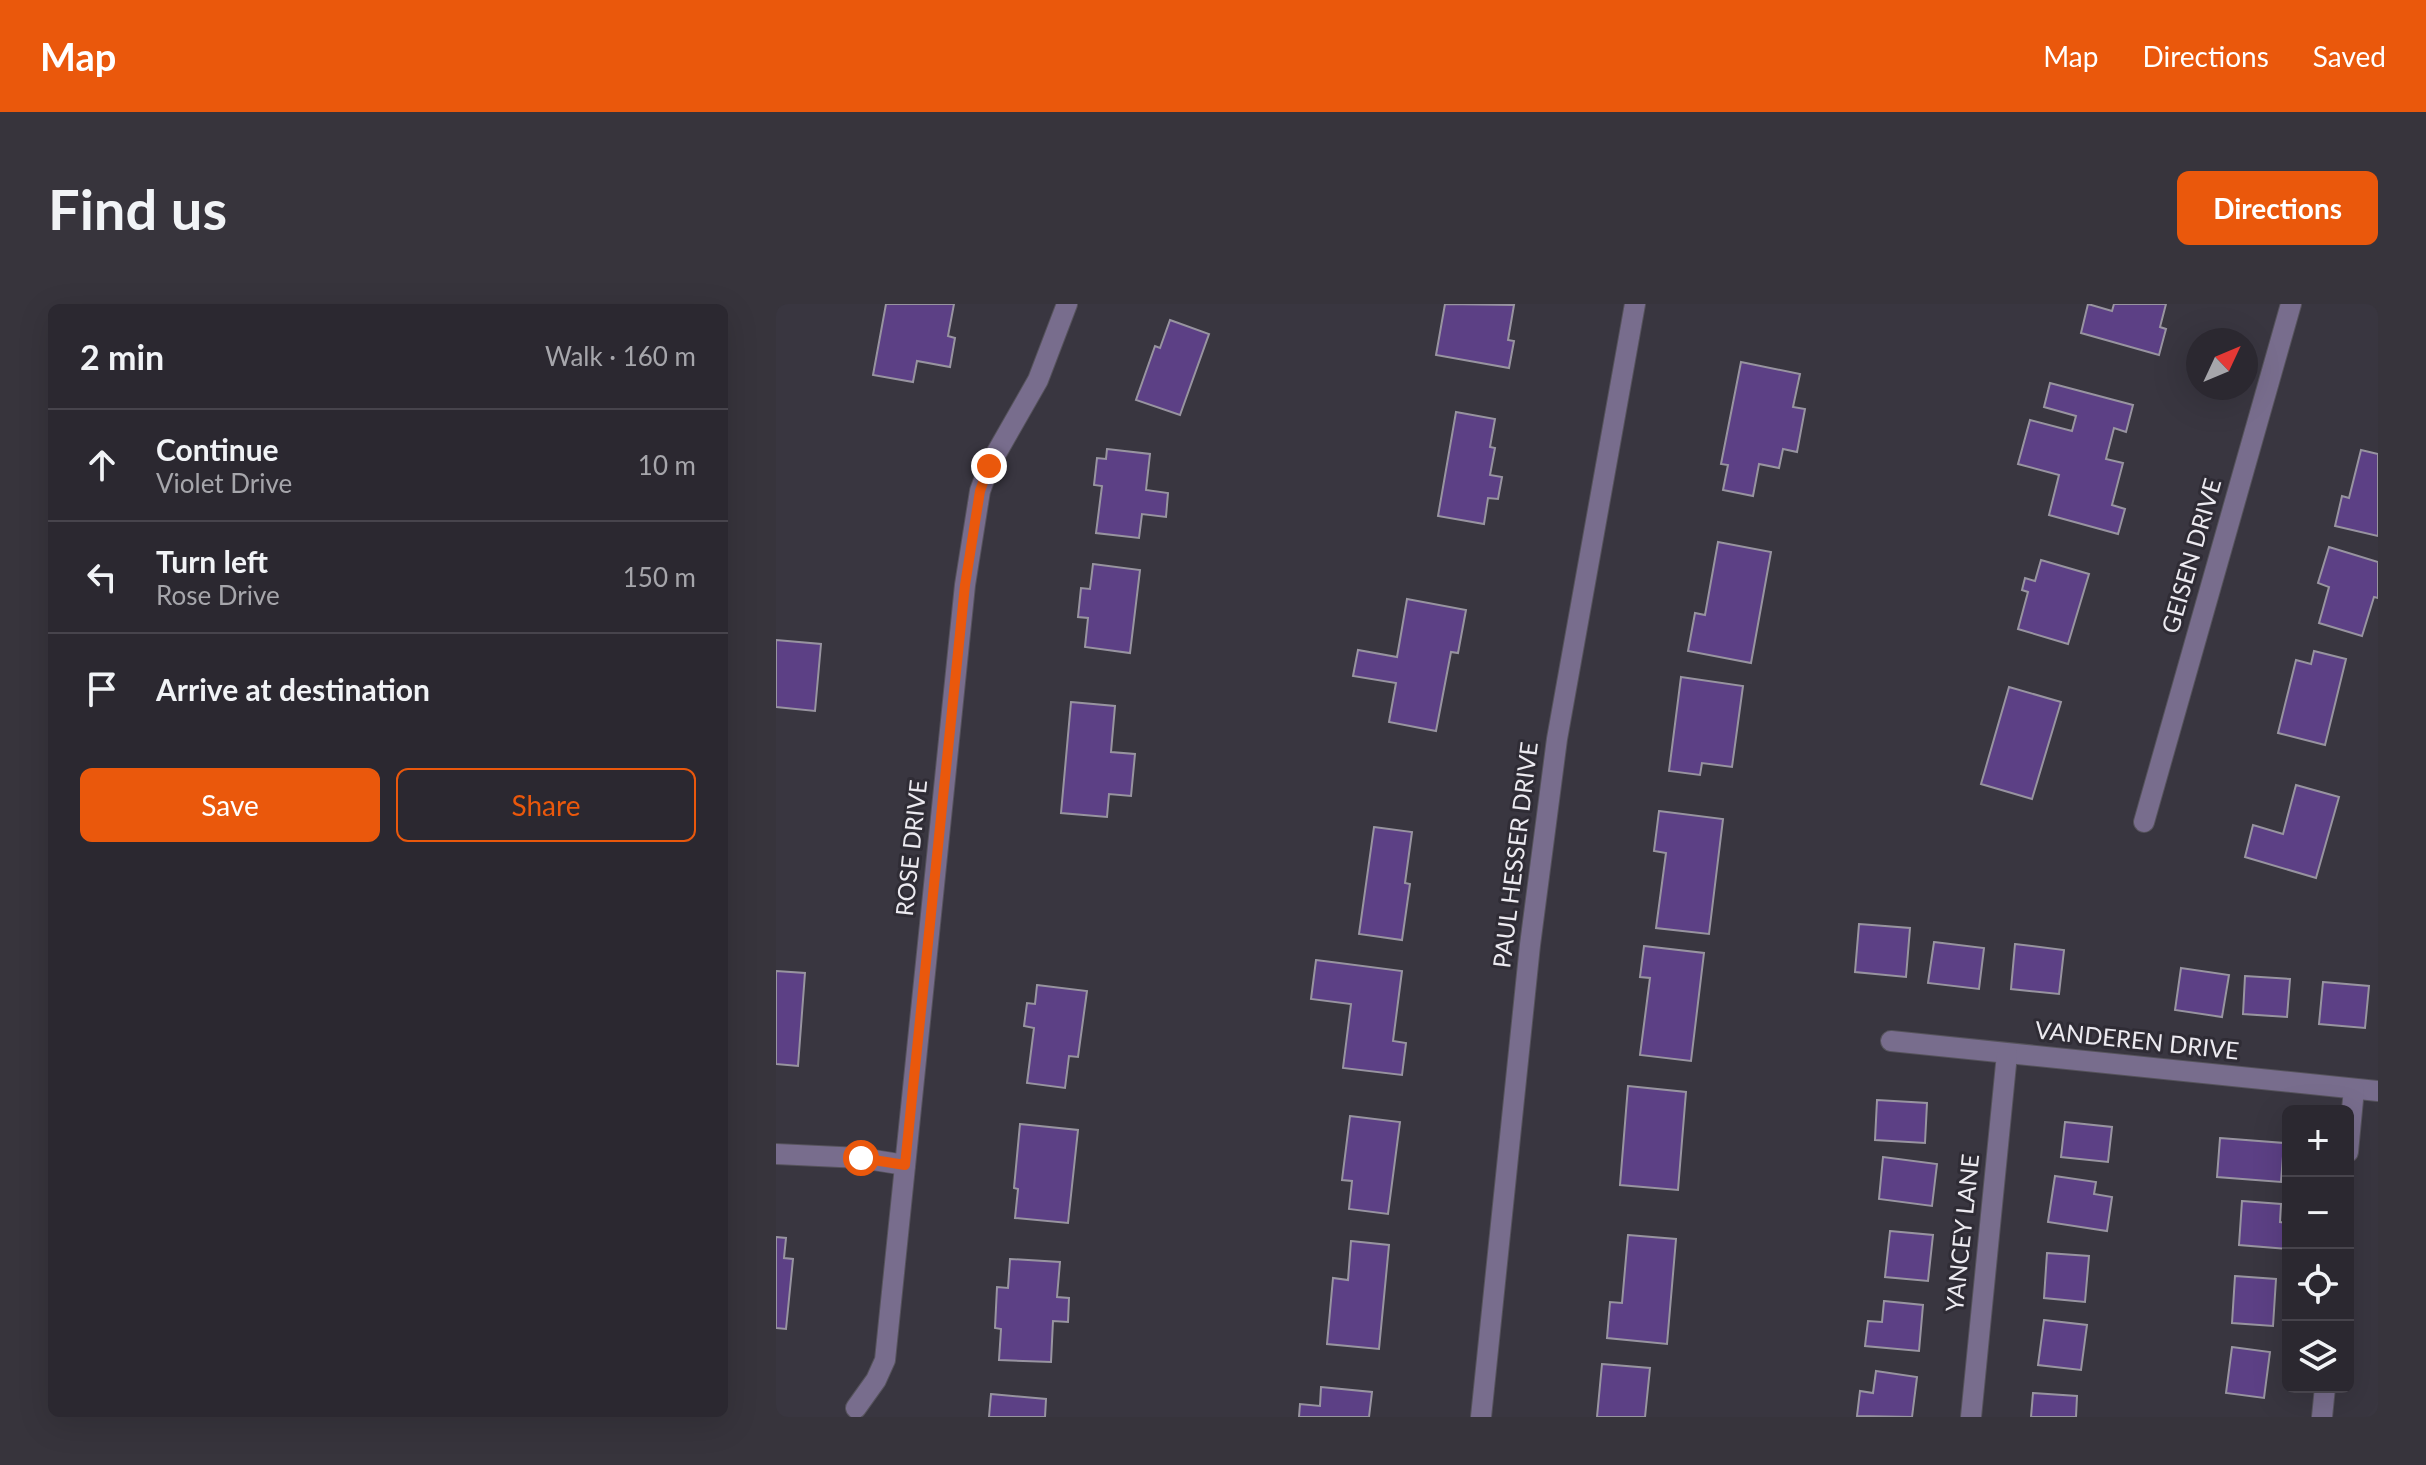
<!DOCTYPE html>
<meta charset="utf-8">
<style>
:root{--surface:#2b2830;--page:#37343c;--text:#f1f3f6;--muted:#a6a6ab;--line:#47444c;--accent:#ea580c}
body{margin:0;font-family:Lato,sans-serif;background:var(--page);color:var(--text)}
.controls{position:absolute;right:24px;bottom:24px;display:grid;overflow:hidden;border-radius:12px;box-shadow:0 8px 32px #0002}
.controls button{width:72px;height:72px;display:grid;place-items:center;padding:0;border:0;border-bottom:2px solid var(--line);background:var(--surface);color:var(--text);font:40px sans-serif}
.compass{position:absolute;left:1410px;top:24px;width:72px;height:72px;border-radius:50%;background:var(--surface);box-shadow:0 8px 32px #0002;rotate:46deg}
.stop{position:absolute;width:24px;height:24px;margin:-18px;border:6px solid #ea580c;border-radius:50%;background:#fff}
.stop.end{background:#ea580c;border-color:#fff;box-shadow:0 2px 8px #0008}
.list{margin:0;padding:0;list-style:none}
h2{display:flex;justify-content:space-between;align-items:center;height:104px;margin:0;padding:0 32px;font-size:34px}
h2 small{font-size:26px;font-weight:400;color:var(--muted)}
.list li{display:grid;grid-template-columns:52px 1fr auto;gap:24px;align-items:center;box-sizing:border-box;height:112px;padding:0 32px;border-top:2px solid var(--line)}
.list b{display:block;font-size:30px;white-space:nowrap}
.list p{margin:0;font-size:26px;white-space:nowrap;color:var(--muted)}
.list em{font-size:26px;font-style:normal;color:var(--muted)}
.actions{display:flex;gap:16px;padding:24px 32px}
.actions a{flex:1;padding:18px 0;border:2px solid var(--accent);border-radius:12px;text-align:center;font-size:28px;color:var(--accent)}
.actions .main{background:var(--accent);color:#fff}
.icon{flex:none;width:44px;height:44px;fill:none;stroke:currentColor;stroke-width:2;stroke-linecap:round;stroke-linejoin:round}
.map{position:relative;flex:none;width:1602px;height:1113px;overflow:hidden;border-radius:12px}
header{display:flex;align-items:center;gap:48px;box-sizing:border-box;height:112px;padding:0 40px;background:var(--accent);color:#fff}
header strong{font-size:38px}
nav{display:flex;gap:44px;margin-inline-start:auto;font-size:28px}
.intro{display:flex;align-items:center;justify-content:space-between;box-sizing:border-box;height:192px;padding:0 48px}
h1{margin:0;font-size:56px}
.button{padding:20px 36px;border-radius:12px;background:var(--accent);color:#fff;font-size:28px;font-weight:700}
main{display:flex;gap:48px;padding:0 48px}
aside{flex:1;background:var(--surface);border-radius:12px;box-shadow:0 8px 32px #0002}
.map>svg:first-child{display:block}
</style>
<header>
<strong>Map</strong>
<nav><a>Map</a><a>Directions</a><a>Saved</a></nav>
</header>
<div class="intro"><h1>Find us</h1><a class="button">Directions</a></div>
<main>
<aside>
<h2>2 min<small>Walk · 160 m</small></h2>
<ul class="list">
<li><svg class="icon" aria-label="ahead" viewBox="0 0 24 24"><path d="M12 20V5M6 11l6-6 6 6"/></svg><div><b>Continue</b><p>Violet Drive</p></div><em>10 m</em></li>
<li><svg class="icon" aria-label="left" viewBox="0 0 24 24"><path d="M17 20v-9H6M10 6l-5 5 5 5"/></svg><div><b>Turn left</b><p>Rose Drive</p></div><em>150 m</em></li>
<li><svg class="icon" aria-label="arrive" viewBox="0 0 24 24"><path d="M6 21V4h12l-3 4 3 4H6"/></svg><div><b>Arrive at destination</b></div></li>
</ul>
<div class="actions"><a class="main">Save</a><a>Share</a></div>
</aside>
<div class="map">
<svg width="1602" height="1113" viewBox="0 0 1602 1113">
<rect width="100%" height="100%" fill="#393640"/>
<g fill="#5c4085" stroke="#9894a0" stroke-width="2">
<polygon points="110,0 178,0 172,32 179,34 174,63 141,57 137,78 97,71"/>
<polygon points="669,0 738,1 732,36 738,37 733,64 660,51"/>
<polygon points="1312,0 1336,7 1338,0 1390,0 1384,23 1390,25 1383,51 1305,29"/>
<polygon points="394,16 433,30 404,111 360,96 379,42 384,44"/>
<polygon points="965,58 1024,70 1017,103 1029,105 1021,148 1007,145 1003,164 983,160 977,192 947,186 952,161 945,160"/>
<polygon points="1274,79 1357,101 1350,128 1338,124 1330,155 1347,159 1336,201 1349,205 1342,230 1273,211 1283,171 1242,160 1254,116 1296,127 1300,112 1268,103"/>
<polygon points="680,108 719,115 714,143 719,144 714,171 726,173 722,195 712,194 708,220 662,212"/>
<polygon points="331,145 374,150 370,186 392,189 390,213 366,210 363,234 320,229 326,182 318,181 321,154 330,155"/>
<polygon points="1585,146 1602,150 1602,232 1559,222 1566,192 1573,194"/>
<polygon points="942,238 995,248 975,359 912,347 919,309 929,311"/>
<polygon points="1553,243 1602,258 1602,294 1598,293 1586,332 1543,319 1553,283 1542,279"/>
<polygon points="1265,256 1313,270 1292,340 1242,325 1252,288 1246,286 1249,274 1259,277"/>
<polygon points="317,260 364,266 354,349 309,343 312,314 302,313 305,284 314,285"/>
<polygon points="631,295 690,306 682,349 675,348 660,427 613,418 620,379 577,372 582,346 621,353"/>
<polygon points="0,336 45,340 39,407 0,403"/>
<polygon points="1538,347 1570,355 1549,441 1502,429 1520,356 1535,360"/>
<polygon points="905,373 967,382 956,463 926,459 924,471 893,467"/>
<polygon points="1233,383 1285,398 1256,495 1205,480"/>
<polygon points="295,398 339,402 335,448 359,450 355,492 333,490 331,513 285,509"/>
<polygon points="1520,481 1563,493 1540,574 1469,553 1477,521 1507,530"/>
<polygon points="883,507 947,515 933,630 880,624 890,549 878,547"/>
<polygon points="598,523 636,528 629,579 634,580 626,636 583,630"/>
<polygon points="1083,620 1134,624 1130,673 1079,668"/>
<polygon points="1158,638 1208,644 1203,685 1152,679"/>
<polygon points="1239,640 1288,646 1283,690 1235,685"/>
<polygon points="868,642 928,649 915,757 864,751 874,674 864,673"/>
<polygon points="540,656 626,667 617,737 630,739 626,771 567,764 575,700 535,695"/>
<polygon points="1405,664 1453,671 1446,713 1399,706"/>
<polygon points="0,667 29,669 22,762 0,760"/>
<polygon points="1469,672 1514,675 1511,713 1467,710"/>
<polygon points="1547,678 1593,682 1589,724 1543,720"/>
<polygon points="261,681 311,687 302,753 293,752 289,784 251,779 258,724 248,722 251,699 259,700"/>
<polygon points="852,782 910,788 902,886 844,881"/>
<polygon points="1101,796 1151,799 1149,839 1099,836"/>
<polygon points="574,812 624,818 612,910 573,905 576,877 566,876"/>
<polygon points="1289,818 1336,823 1332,858 1285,853"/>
<polygon points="244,820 302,826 292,919 239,914 242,885 238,884"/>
<polygon points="1444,834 1508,839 1505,878 1441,873"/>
<polygon points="1107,853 1161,860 1156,902 1103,895"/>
<polygon points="1279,872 1320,878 1318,890 1336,893 1331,927 1272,918"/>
<polygon points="1466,897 1505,900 1504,918 1512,919 1512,945 1463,941"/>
<polygon points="1114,927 1157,931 1152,977 1109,973"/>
<polygon points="852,931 900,935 891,1040 831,1034 834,998 846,999"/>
<polygon points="0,933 10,934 8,954 17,955 10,1025 0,1024"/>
<polygon points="575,937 613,941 603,1045 551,1040 557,974 572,976"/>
<polygon points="1271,949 1313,952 1309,998 1268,994"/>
<polygon points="234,955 284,958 281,993 293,994 292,1018 277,1017 275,1058 223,1056 225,1025 219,1024 221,983 232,984"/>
<polygon points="1459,972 1500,975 1497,1022 1456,1019"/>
<polygon points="1108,997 1147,1001 1143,1047 1089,1042 1092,1017 1106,1018"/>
<polygon points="1268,1016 1311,1021 1305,1066 1262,1061"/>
<polygon points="1456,1043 1494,1048 1488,1094 1450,1089"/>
<polygon points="826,1060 874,1064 869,1113 821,1113"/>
<polygon points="1100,1067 1141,1073 1136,1113 1081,1112 1084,1087 1097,1089"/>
<polygon points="545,1083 596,1088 593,1113 523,1113 524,1100 544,1102"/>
<polygon points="1257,1089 1301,1092 1300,1113 1255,1113"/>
<polygon points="215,1090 270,1095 269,1113 213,1113"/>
</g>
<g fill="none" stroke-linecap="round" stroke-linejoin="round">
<g stroke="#56535c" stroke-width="22">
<g id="street">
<polyline points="1368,518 1515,0"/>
<polyline points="1115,737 1602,787"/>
<polyline points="1572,848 1578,785"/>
<polyline points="0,850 85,854 129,861"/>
<polyline points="80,1104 100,1076 109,1056 189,281 204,187 213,162 262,76 291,0"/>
<polyline points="705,1113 754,641 781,435 859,0"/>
<polyline points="1195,1113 1231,750"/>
<polyline points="1546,1113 1549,1083"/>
</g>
</g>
<use href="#street" stroke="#786d8d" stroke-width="20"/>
</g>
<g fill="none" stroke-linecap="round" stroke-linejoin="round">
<polyline stroke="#ea580c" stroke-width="10" points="85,854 129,861 189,281 204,187 213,162"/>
</g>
<g text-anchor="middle" stroke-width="6" stroke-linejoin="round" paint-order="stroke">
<g font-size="24" fill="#eceaf0" stroke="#2f2c35">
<text transform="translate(1416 252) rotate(-74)" y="8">GEISEN DRIVE</text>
<text transform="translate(136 544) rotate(-84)" y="8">ROSE DRIVE</text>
<text transform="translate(740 551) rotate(-83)" y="8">PAUL HESSER DRIVE</text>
<text transform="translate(1361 737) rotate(6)" y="8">VANDEREN DRIVE</text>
<text transform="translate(1187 929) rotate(-84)" y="8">YANCEY LANE</text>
</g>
</g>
</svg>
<div class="controls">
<button>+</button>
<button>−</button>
<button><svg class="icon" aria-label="locate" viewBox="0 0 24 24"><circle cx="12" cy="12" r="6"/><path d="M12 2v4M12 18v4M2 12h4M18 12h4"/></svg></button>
<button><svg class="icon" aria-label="layers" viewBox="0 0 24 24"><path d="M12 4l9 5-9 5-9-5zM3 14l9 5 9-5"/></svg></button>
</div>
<svg class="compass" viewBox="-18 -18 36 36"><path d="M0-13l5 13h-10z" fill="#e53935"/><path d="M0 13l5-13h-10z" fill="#a6a6ab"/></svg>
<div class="stop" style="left:85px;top:854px"></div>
<div class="stop end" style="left:213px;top:162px"></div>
</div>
</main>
